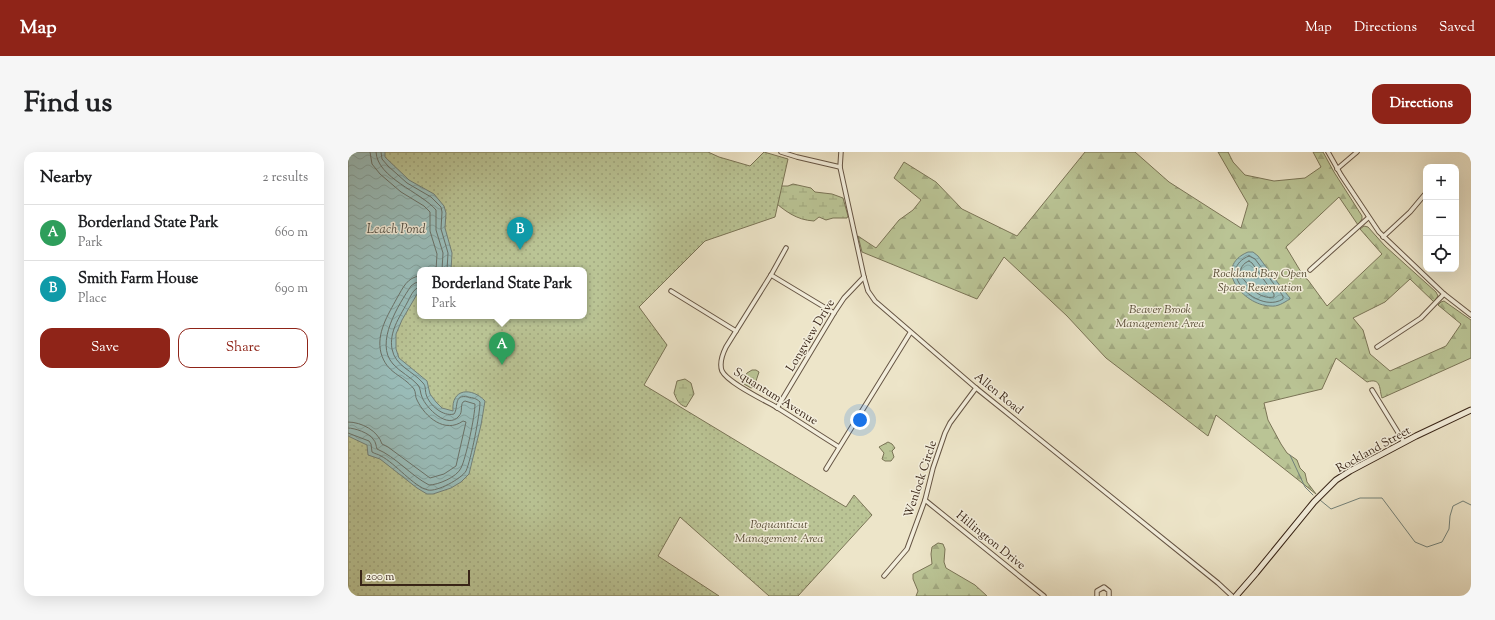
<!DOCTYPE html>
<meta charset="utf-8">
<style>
:root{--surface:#fff;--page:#f6f6f6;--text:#202124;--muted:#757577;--line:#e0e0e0;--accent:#8f2418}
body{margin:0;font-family:"Sorts Mill Goudy",serif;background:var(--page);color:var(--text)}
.controls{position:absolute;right:12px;top:12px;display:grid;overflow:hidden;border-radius:8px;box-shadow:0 4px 16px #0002}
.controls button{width:36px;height:36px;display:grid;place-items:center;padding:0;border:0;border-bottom:1px solid var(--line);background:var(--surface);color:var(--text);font:20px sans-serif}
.scale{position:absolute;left:12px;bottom:10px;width:110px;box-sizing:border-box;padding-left:4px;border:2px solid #392517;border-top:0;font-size:11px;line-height:14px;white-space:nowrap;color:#392517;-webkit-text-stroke:3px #f3eedc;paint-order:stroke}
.you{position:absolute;left:512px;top:268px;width:14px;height:14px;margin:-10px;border:3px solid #fff;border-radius:50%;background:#1a73e8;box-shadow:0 0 0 6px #1a73e833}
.badge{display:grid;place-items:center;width:26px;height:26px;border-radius:50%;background:var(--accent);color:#fff;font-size:13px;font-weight:700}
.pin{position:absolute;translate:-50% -33px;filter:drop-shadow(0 1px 2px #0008)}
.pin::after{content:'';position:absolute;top:21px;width:14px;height:12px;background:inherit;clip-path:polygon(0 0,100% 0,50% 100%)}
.popup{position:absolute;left:69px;top:115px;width:170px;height:52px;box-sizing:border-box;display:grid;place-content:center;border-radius:8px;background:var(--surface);filter:drop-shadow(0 1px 3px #0005);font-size:13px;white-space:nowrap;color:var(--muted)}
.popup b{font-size:15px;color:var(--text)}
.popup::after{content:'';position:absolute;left:50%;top:100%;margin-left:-8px;border:8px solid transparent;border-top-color:var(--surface)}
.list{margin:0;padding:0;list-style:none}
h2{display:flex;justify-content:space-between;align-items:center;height:52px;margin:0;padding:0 16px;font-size:17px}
h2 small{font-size:13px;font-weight:400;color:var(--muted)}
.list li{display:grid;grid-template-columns:26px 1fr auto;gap:12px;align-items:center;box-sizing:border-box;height:56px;padding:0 16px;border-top:1px solid var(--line)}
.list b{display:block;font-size:15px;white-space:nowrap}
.list p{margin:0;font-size:13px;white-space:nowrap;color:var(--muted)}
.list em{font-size:13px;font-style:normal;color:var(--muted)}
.actions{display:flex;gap:8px;padding:12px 16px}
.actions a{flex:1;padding:9px 0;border:1px solid var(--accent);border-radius:12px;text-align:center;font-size:14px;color:var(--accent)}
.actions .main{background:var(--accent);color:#fff}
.icon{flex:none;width:22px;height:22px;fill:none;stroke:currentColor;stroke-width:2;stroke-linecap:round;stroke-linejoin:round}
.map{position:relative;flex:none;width:1123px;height:444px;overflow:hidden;border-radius:12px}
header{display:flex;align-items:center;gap:24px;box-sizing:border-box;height:56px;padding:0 20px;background:var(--accent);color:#fff}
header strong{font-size:19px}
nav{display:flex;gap:22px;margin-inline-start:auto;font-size:14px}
.intro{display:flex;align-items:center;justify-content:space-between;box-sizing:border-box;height:96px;padding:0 24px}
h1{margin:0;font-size:28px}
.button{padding:10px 18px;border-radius:12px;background:var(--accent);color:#fff;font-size:14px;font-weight:700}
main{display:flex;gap:24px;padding:0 24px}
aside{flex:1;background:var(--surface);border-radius:12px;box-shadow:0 4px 16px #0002}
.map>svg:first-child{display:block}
</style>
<header>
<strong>Map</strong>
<nav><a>Map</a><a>Directions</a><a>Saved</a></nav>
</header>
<div class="intro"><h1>Find us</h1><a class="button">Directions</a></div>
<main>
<aside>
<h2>Nearby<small>2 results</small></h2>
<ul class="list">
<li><span class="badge" style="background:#2e9e5b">A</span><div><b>Borderland State Park</b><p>Park</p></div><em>660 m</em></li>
<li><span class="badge" style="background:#0f9aa8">B</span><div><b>Smith Farm House</b><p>Place</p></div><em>690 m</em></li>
</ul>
<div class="actions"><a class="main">Save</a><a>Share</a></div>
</aside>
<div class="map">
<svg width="1123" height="444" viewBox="0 0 1123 444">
<defs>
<pattern id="forest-firs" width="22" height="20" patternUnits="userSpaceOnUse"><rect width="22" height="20" fill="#bac495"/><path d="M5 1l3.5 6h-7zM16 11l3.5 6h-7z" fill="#a1a880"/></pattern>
<pattern id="wetland-marsh" width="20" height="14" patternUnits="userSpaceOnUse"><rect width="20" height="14" fill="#bac495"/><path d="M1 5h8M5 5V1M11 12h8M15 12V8" fill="none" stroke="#a1a880"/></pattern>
<pattern id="park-dots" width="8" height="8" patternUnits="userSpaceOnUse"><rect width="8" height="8" fill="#bac495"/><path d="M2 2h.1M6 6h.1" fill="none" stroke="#a1a880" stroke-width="1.8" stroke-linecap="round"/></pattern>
<pattern id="water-waves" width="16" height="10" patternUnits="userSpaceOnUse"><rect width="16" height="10" fill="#9abebb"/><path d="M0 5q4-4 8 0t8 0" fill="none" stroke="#85a3a0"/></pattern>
</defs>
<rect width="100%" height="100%" fill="#ede5c9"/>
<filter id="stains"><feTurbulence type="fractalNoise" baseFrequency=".005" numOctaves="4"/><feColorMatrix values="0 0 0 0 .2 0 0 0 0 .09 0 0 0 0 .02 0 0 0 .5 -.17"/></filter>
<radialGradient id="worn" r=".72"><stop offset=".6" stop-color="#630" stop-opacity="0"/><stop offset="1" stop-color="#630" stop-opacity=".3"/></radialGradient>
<g fill="url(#forest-firs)" stroke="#7a7456">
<path d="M737,0h50l34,30 72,46 7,-24 -30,-52h10l5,10 12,13 29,6 31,-3 16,-11 -8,-15h10l11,20 28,44v3l-4,6 -19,-28 -53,50 18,30 4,3 19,26 55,-52 -22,-25 4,-3 4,1 17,19 51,46 2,4 -4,6 -24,-23 -25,23 -32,16 10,12 7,24 20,17 56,-25 15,-22 -23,-19 3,-3 3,-1 27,19v38l-89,40c-3,-8 0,-21 -15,-16l-31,-24 -14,31 -58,14 4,17 13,24 6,9 10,7 3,8 5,5 2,9 9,12 -100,-79 -8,21 -102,-78 -39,-42 -63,-59 -27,42 -115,-47 -4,-16 18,12 23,-28 14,-10 8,-10 -27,-22 10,-16 32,20 26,27 55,27z"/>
<polygon points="590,391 595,392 597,397 596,410 598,416 627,433 639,444 568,444 570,439 565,427 565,422 584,412 583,402 584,395"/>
</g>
<g fill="url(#wetland-marsh)" stroke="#7a7456">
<path d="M445,32l18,4 4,4 17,2 11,4 5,18 -1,2h-14l-7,2 -7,-3 -5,4c-18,-1 -29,-10 -43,-22l9,-13h8z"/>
<polygon points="404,218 408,218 411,220 406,235 403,236 396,232 394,229 399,221"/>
<path d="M337,227l6,4 3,11 -8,13c-8,-3 -9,-7 -12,-14l3,-12z"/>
<polygon points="540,290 544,292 547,296 544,299 546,305 543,309 537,309 534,307 536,301 531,295"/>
</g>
<path fill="url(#park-dots)" stroke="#7a7456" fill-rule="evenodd" d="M0,0h360l11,5 31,9 14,-14 24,7 -13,58 -70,24 -66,66 28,38 -23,40 202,122 8,-12 18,20 -74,81h-29l-89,-79 -22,39 61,40h-371zM72,118h164v46h-164z"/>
<g fill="url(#water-waves)" stroke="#738179">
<path d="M0,0h37v5l24,23 25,14 10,12 2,7 -1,15 7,25 -1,17h-31v19l-18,31 -6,14v15l3,9 28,23 3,13 6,8 6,6 11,3c-2,-23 19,-24 32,-10l-4,24 -12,49 -8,8 -10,6 -18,6h-6l-10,-6 -37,-29 -12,-4 -1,-10 -19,-9z"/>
<path d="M900,100h5l5,4 23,31 9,11v1c-7,4 -12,8 -20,7 -27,-1 -58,-39 -22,-54z"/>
</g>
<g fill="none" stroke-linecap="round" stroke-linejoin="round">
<g stroke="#6a7269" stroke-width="1">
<polyline points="22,0 24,12 32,22 53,40 76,54 82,60 82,79 89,102 88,118"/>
<path d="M28,0c1,26 45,40 60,58v20l7,23 -1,17"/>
<polyline points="33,0 34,7 40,14 59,31 83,45 93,55 94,60 93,77 100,101 99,118"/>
<path d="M901,104l6,3 28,37v3c-25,16 -70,-29 -34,-43z"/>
<path d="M901,109l3,2 22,31v3c-15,3 -25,-11 -33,-21 -2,-7 2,-13 8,-15z"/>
<path d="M0,270c14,0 30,9 34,22l6,3 42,31 14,-4 12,-8 10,-44 -3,-1c-18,13 -38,-4 -46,-21 -2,-3 -1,-8 -3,-11 -12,-15 -27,-15 -33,-36 -5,-20 7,-38 16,-55 6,-10 10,-21 23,-22"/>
<path d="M0,276c7,0 21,5 25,11 3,3 3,7 4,10 19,8 33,26 52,36 9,0 28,-8 32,-17 5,-10 14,-52 14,-64l-10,-3 -2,1c-3,4 0,10 -4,14 -11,14 -33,-8 -37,-19 -2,-4 -1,-8 -4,-12 -7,-8 -18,-13 -25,-21 -19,-21 6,-60 18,-78l4,-3 5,-1"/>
<path d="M0,281l21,8 2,3 1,8c3,2 6,2 9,4 14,7 33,31 47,34 9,2 33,-11 38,-19 5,-11 14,-57 14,-69 -4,-4 -7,-4 -12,-5 -15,-3 -9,10 -14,17 -11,3 -25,-9 -28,-20 -1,-4 0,-8 -3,-11 -10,-12 -28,-17 -31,-34 -3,-17 7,-31 15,-46 3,-5 6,-15 13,-16"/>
</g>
<g stroke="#738179" stroke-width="1">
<polyline points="942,303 957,335 965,343"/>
<polyline points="972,348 983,357 1012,346 1034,346 1067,390 1079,395 1094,390 1101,377 1102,364 1105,354 1115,349 1123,353"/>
</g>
<g stroke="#654" stroke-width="5.5">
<g id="street">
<polyline points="433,0 449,5 492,15"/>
<polyline points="493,0 492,15 516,125 520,139 527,149 628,236 870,431 884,444"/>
<polyline points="980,0 993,23 1031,80 1096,142 1123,163"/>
<polyline points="989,17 1009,0"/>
<polyline points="1035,85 1062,60 1078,41"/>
<path d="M438,96l-15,27 -45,72c-4,8 -7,16 -4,24 6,12 42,29 54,36 21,13 42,27 63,40"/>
<polyline points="962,118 1020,66"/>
<polyline points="423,123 486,161"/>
<polyline points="323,139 388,179"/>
<polyline points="1029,195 1073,166 1096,142"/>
<polyline points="1024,238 1056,290"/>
<polyline points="429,256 486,161 496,146 516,125"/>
<polyline points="478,317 562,181"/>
<polyline points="577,348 696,444"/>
<polyline points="536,424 559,397 577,348 585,316 597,281 602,271 628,236"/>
<polyline points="749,444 749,439 756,435 761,439 761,444"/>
</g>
</g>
<g stroke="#392517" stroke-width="7">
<polyline id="secondary" points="888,444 908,421 966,350 988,328 1002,319 1068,284 1123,258"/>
</g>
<use href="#street" stroke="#f3eedc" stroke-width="3.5"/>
<use href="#secondary" stroke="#f3eedc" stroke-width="5"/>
</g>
<g text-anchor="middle" stroke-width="3" stroke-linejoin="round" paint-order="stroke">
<g font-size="12" font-style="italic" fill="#594d36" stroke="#f3eedc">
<text x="912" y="125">Rockland Bay Open<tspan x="912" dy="14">Space Reservation</tspan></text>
<text x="812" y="161">Beaver Brook<tspan x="812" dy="14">Management Area</tspan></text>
<text x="431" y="376">Poquanticut<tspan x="431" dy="14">Management Area</tspan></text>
</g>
<g font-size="12" fill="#392517" stroke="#f3eedc">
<text transform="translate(462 183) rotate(-59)" y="4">Longview Drive</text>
<text transform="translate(651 241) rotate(39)" y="4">Allen Road</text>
<text transform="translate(428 244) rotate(32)" y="4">Squantum Avenue</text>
<text transform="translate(1025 297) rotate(-29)" y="4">Rockland Street</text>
<text transform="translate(572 327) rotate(-72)" y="4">Wenlock Circle</text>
<text transform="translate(643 388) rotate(39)" y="4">Hillington Drive</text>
</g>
<g font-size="13" font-style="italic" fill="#565348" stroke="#f3eedc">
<text x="48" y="81">Leach Pond</text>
</g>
</g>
<rect width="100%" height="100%" filter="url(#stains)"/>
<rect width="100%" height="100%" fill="url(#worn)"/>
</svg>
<div class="controls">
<button>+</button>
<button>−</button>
<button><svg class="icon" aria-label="locate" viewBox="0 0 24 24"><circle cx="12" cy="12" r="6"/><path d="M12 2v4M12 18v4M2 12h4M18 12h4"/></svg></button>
</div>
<div class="scale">200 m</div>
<div class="you"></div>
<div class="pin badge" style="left:154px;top:213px;background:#2e9e5b">A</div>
<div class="popup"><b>Borderland State Park</b>Park</div>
<div class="pin badge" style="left:172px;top:98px;background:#0f9aa8">B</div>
</div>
</main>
